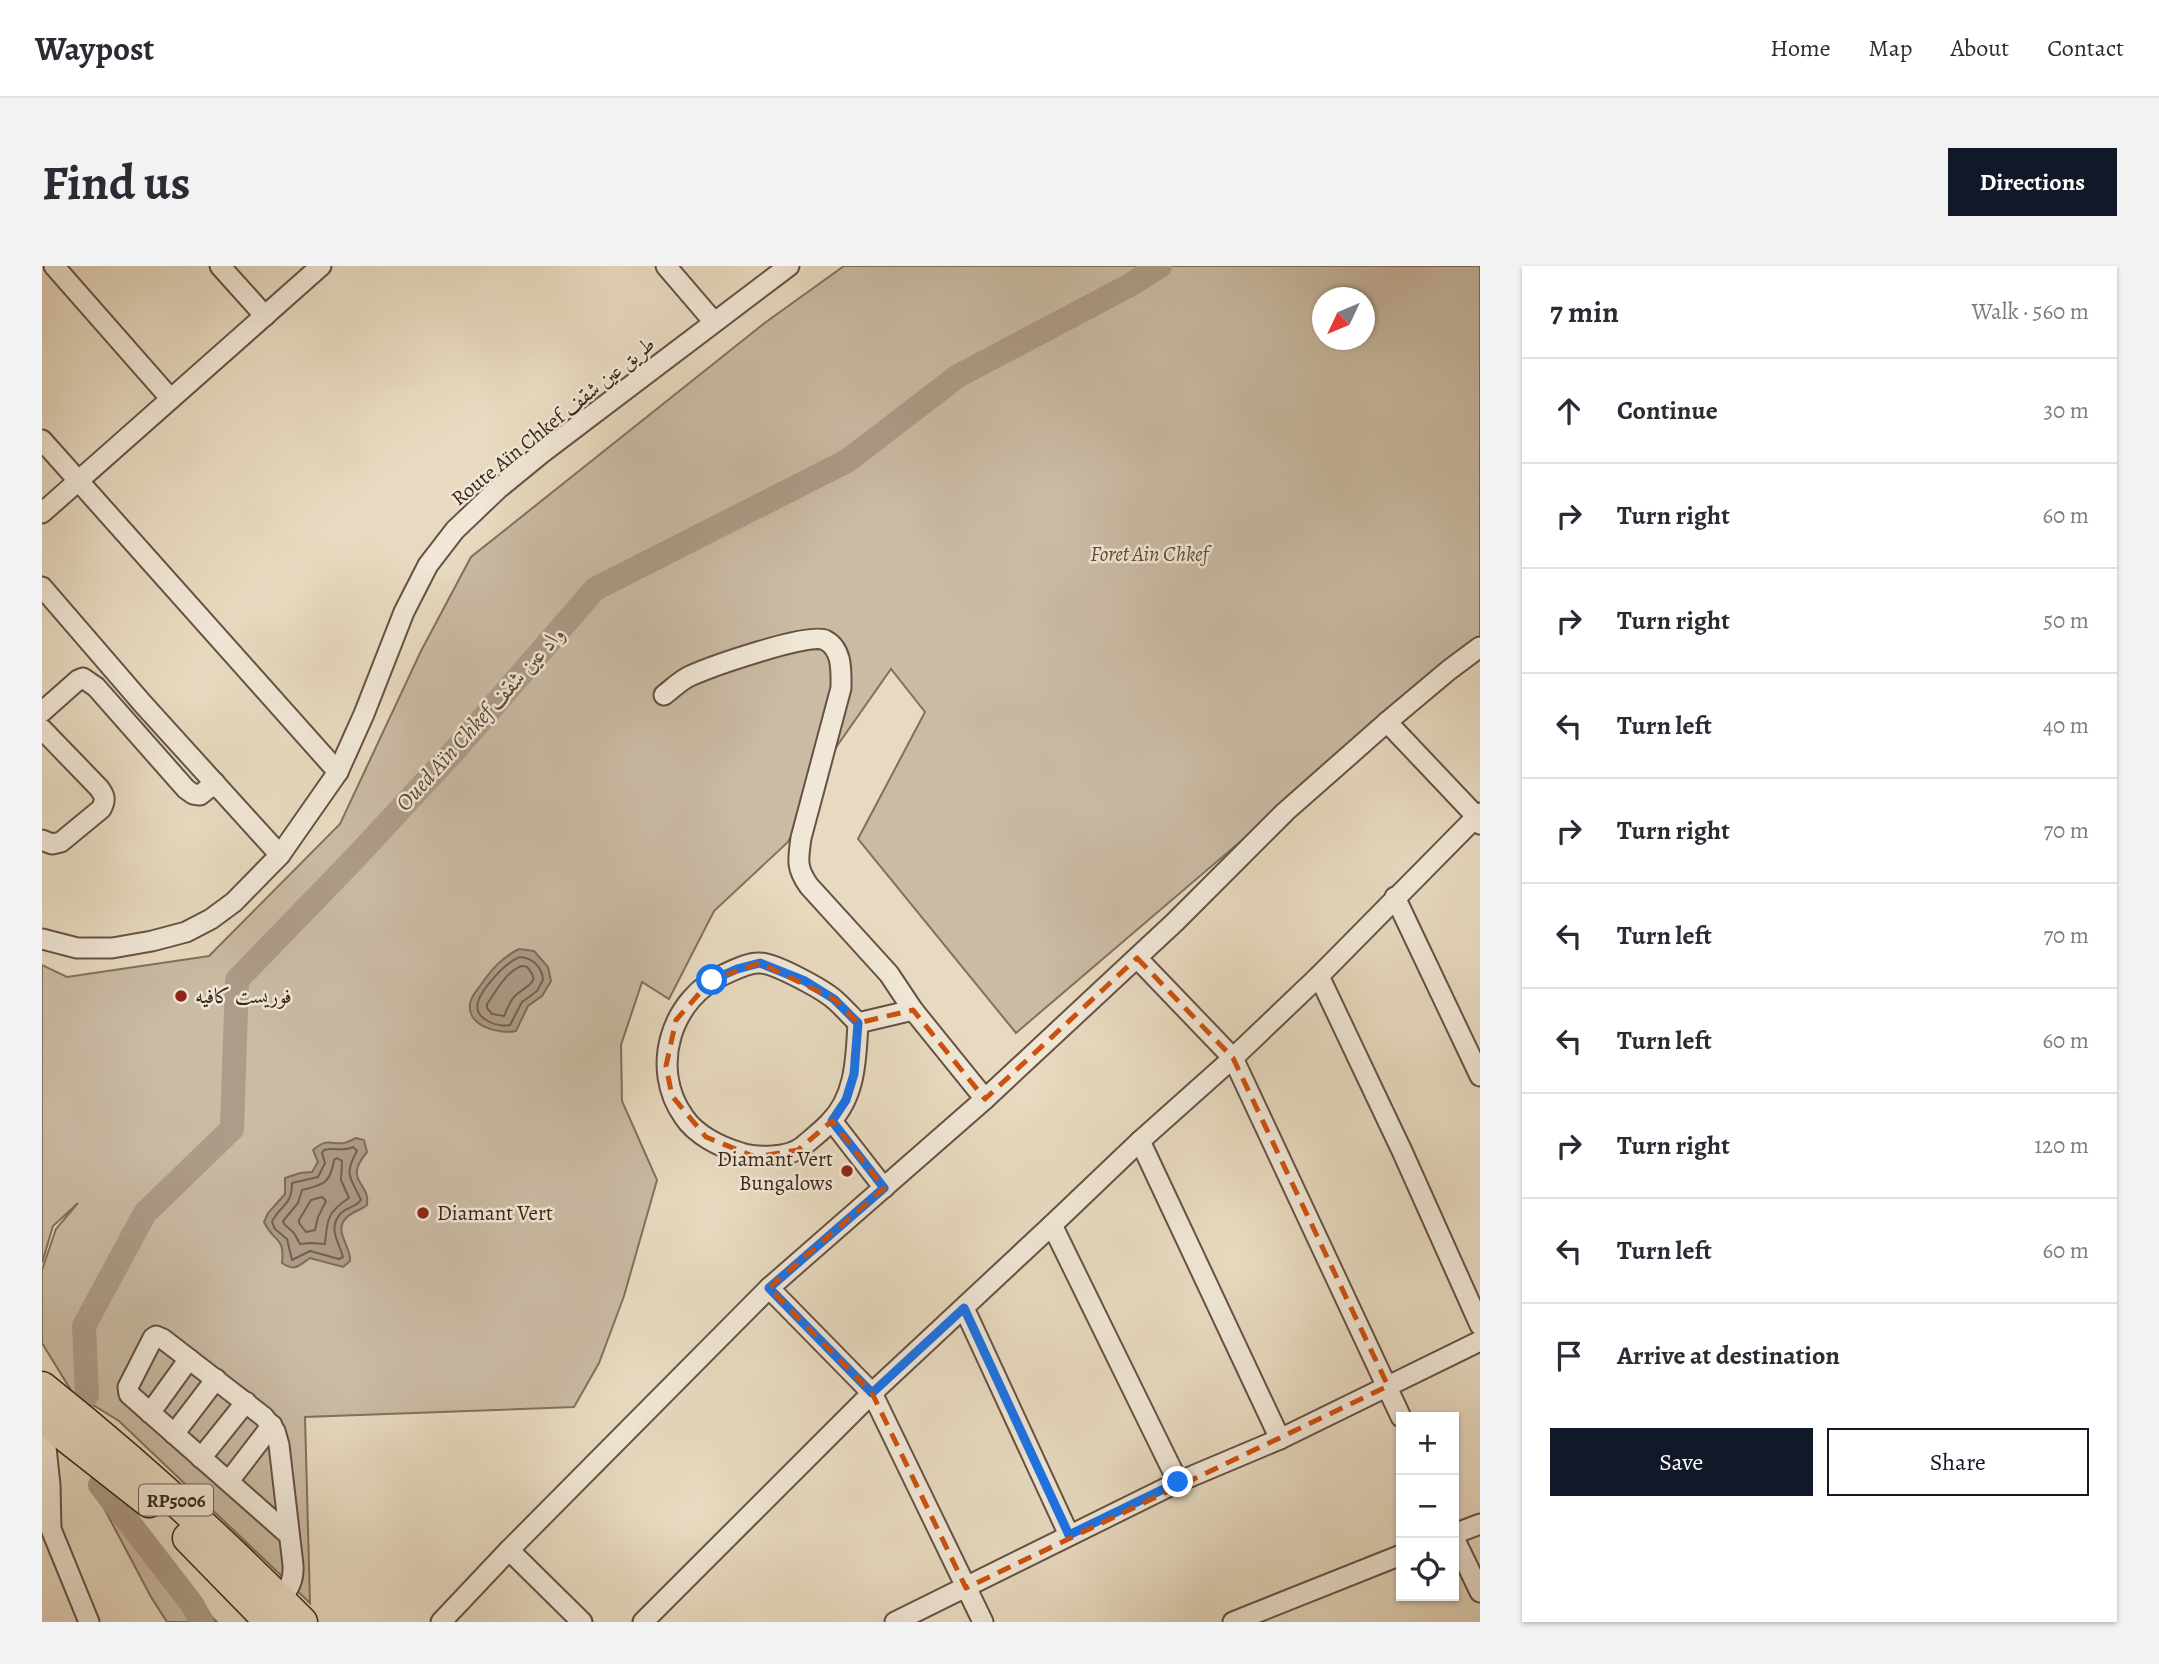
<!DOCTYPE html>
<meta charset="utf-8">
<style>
:root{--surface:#fff;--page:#f2f2f3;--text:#2b2b33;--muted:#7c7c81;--line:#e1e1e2;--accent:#111827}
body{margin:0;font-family:Alegreya,Amiri,serif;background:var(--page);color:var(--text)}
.controls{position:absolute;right:21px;bottom:21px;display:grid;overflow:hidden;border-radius:0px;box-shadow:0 2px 5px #0004}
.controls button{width:63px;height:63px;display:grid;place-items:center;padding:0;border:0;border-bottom:2px solid var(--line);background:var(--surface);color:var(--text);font:35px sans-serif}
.compass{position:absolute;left:1270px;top:21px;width:63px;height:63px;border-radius:50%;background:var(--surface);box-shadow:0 2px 5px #0004;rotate:226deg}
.stop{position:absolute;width:21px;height:21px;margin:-16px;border:5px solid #1a73e8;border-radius:50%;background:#fff}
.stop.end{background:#1a73e8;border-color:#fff;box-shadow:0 2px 7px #0008}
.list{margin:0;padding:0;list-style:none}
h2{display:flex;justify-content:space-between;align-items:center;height:91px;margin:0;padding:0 28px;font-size:30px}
h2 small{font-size:23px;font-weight:400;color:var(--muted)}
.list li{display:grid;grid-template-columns:46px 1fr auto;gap:21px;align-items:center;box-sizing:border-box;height:105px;padding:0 28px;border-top:2px solid var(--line)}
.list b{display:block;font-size:26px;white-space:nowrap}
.list em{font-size:23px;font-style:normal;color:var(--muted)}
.actions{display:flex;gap:14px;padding:21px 28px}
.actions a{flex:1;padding:16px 0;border:2px solid var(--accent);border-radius:0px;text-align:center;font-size:24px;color:var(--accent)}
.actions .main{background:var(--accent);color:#fff}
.icon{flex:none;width:38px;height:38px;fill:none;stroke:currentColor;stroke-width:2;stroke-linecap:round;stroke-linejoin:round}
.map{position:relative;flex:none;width:1438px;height:1356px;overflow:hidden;border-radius:0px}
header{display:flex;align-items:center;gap:42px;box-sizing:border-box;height:98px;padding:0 35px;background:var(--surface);border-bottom:2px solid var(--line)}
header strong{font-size:33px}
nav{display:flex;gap:38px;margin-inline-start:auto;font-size:24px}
.intro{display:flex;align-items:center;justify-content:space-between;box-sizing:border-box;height:168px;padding:0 42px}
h1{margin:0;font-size:49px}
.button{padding:18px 32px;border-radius:0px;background:var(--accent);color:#fff;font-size:24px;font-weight:700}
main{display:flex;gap:42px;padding:0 42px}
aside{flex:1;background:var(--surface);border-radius:0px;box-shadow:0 2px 5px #0004}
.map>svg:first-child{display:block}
</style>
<header>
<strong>Waypost</strong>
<nav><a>Home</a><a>Map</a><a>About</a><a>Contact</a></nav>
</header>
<div class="intro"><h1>Find us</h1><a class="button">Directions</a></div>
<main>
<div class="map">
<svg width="1438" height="1356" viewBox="0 0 1438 1356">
<rect width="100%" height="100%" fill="#e8dac0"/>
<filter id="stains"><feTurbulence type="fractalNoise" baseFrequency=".00286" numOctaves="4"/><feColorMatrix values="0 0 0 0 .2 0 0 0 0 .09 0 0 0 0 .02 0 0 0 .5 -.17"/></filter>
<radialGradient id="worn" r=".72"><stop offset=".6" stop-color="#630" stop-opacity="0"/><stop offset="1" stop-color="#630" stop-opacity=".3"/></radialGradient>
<g fill="#cabba4" stroke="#82705f" stroke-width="2" fill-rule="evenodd">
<path d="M802,0h636v371l-464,396 -158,-194 67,-127 -34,-43 -54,77 -49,96 -74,69 -45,88 -27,-17 -21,63 1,56 35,79 -33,116 -25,67 -25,44 -269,10 5,186 -191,-182 -47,-29 -30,-49v-73l14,-41 22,-26 -25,23 -11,37v-298l25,12 142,-21 131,-132 81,-173 50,-94 295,-235zM1280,32h42v42h-42z"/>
<polygon points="55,1229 95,1253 167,1348 175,1356 125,1356 109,1331"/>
</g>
<g fill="#ad9c88" stroke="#7f6c5c" stroke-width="2">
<path d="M477,683l15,2 14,16 3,14 -9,15 -14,10 -12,25c-18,4 -53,-6 -45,-31 1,-4 6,-10 9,-14 11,-16 21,-28 39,-37z"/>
<path d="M314,872l8,2 3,12c-25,30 4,30 0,53 -6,5 -15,7 -20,12 -15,14 5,30 3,44l-7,6 -33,-9c-12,8 -15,14 -28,5 3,-27 -8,-20 -18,-41l4,-9 17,-19v-16l15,-5 12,-1 6,-10 -5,-12c16,-13 15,-5 31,-7 2,0 10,-4 12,-5z"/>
</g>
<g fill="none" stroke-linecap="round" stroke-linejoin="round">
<g stroke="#746051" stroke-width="2">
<path d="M478,691c13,1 22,10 23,23l-6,11 -15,11 -12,23c-12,3 -37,-6 -32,-23 4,-14 28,-40 42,-45z"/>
<path d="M479,700c7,1 5,-1 9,5 11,12 -8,17 -15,25 -5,5 -8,13 -11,20l-12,-2 -5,-6v-4c10,-14 18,-31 34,-38z"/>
<path d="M311,881l4,4c-14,24 -6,27 4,49 -5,7 -14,7 -20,13 -14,15 -2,29 2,44l-4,2 -29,-8 -18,9 -5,-21 -12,-10 -3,-7c8,-18 20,-15 20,-39l26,-6 7,-14 -3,-10 2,-3c11,-3 19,2 29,-3z"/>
<path d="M295,892l5,3 -1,19 8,18c-22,14 -22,23 -24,46l-15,-1 -10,1 -6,-11 -10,-9 -1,-3 15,-18 4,-13c20,-5 28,-5 32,-30z"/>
<polygon points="280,931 284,935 276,951 273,964 264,966 257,957 257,954 269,934"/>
</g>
<g stroke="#ad9c88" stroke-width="24">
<polyline points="45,1129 42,1060 103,947 190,863 195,714 315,590 415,482 553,323 805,195 916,110 1088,19 1118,0"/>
<polyline points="58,1219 150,1338 160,1356"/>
</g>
<g stroke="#665244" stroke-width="23">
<g id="minor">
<polyline points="12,0 128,132"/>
<polyline points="178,0 223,50"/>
<polyline points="624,0 672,56"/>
<polyline points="0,174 296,506"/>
<polyline points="0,247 279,0"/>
<polyline points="0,321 101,438 238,589"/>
<path d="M622,429c8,-6 17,-15 26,-19 20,-9 119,-44 135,-36 18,9 16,32 16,48l-40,150c-3,22 -5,30 8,48l80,88 24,36 72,89"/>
<polyline points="0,446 36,414 41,412 54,421 144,523 151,528 158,529 173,517"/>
<polyline points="1345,456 1434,550 1438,558"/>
<path d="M0,463l57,59c6,8 7,12 2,21l-40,33 -9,2 -10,-4"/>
<polyline points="1353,631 1438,810"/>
<polyline points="0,673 35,682 70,682 110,675 144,666 169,653 192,636 238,589 296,506 322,448 362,346 386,299 413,264 456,223 500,187 747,0"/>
<polyline points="1095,692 1191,792 1359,1151"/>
<polyline points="1277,710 1360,885 1438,1059"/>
<path d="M816,757c-2,34 -2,73 -28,99 -8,9 -19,17 -28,25 -14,11 -45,11 -61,6 -21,-6 -45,-18 -57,-36 -35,-49 -13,-119 41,-143 9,-4 24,-12 35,-11 15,0 64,27 75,37 8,7 15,15 23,23l55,-13"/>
<polyline points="790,855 842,922"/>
<polyline points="1098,875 1238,1173"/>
<polyline points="1010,959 1136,1216"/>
<polyline points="727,1022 830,1127 941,1356"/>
<polyline points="922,1042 1027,1269"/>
<polyline points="108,1147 147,1093"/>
<polyline points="1,1153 8,1219 9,1263 47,1356"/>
<polyline points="132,1168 174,1113"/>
<polyline points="159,1192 204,1136"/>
<polyline points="187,1215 230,1159"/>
<polyline points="1412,1268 1438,1258"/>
<polyline points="1412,1272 1438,1326"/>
<polyline points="467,1284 540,1356"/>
<path d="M239,1334c8,-12 13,-20 12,-35l-14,-120 -4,-14 -11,-14 -101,-78 -7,-3 -3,2 -25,49 1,7 160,141"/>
<polyline points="399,1356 467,1284 727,1022 943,833 1133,656 1243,546 1345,456 1407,404 1438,381"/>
<polyline points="601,1356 830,1127 1010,959 1098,875 1191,792 1277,710 1438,547"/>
<polyline points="853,1356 1136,1216 1238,1173 1438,1075"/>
<polyline points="1191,1356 1359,1289"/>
</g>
</g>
<g stroke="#3a251a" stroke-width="33">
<g id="highway">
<path d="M0,1121c92,73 178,152 260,235"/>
<polyline points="0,1152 107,1236"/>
<polyline points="146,1272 228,1356"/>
</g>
</g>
<use href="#minor" stroke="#f0e7d6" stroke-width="19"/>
<use href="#highway" stroke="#e8dac0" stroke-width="30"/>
</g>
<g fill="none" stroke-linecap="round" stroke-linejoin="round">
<polyline stroke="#1a73e8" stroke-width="9" points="670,714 695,703 718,697 763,715 792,733 816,757 812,808 804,834 790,855 842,922 727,1022 830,1127 922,1042 1027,1269 1136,1216"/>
</g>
<path fill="none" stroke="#ce510e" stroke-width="5" stroke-dasharray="14 9" stroke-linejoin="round" d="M1095,692l96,100 155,328 -422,202 -94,-195 -103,-105 115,-100 -52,-67 -34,29 -43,7 -49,-20 -34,-41 -6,-30 10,-46 35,-40 49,-17 74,36 24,24 55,-13 72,89z"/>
<g fill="#8f2418" stroke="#f0e7d6" stroke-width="2.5">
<circle cx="139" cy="730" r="7"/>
<circle cx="805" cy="905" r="7"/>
<circle cx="381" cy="947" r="7"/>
</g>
<g text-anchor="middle" stroke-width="5" stroke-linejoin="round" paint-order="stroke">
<rect fill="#f0e7d6" stroke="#715f52" stroke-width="2" x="97" y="1218.5" width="74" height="31" rx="5"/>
<g font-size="19" font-weight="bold" fill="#3a251a">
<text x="134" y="1241">RP5006</text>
</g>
<g font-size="21" fill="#3a251a" stroke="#f0e7d6">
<text transform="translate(511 155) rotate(-39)" y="7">Route Aïn Chkef طريق عين شقف</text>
</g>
<g font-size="21" font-style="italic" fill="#5e4a3c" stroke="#f0e7d6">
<text x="1107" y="295">Foret Ain Chkef</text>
</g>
<g font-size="21" fill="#3a251a" stroke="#f0e7d6" text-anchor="start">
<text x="153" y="737">فوريست كافيه</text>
<text x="791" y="900" text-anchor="end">Diamant Vert<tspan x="791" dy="24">Bungalows</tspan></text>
<text x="395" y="954">Diamant Vert</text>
</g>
<g font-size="23" font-style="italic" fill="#5c493b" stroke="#f0e7d6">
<text transform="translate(438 452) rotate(-48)" y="8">Oued Aïn Chkef واد عين شقف</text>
</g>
</g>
<rect width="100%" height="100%" filter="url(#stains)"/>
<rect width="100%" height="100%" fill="url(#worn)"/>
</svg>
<div class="controls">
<button>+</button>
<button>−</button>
<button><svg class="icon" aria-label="locate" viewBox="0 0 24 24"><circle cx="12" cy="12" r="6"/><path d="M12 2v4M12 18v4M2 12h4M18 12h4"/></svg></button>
</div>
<svg class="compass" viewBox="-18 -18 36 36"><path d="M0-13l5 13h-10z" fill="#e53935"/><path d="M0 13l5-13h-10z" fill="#7c7c81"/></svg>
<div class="stop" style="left:670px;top:714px"></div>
<div class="stop end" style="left:1136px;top:1216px"></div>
</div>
<aside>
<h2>7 min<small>Walk · 560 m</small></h2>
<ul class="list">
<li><svg class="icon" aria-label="ahead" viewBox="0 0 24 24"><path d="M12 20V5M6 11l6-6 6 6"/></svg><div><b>Continue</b></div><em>30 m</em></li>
<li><svg class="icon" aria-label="right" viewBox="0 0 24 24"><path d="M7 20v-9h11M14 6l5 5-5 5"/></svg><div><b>Turn right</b></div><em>60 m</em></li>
<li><svg class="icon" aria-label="right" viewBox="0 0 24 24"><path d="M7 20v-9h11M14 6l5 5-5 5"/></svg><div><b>Turn right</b></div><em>50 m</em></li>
<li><svg class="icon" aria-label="left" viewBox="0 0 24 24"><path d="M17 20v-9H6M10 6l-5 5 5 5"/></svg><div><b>Turn left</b></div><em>40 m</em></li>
<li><svg class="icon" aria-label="right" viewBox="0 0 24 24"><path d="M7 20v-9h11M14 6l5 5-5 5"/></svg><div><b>Turn right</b></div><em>70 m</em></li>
<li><svg class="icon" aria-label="left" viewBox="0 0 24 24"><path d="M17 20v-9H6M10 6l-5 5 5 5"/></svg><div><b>Turn left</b></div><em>70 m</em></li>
<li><svg class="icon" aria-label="left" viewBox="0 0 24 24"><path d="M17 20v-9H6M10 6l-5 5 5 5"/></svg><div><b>Turn left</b></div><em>60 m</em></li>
<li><svg class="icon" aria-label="right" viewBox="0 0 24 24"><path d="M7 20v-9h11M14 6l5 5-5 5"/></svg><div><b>Turn right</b></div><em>120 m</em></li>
<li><svg class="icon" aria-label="left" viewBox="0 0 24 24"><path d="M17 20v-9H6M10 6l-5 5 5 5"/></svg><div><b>Turn left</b></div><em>60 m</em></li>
<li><svg class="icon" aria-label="arrive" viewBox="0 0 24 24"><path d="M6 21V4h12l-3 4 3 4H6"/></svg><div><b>Arrive at destination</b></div></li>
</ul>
<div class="actions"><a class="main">Save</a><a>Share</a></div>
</aside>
</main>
